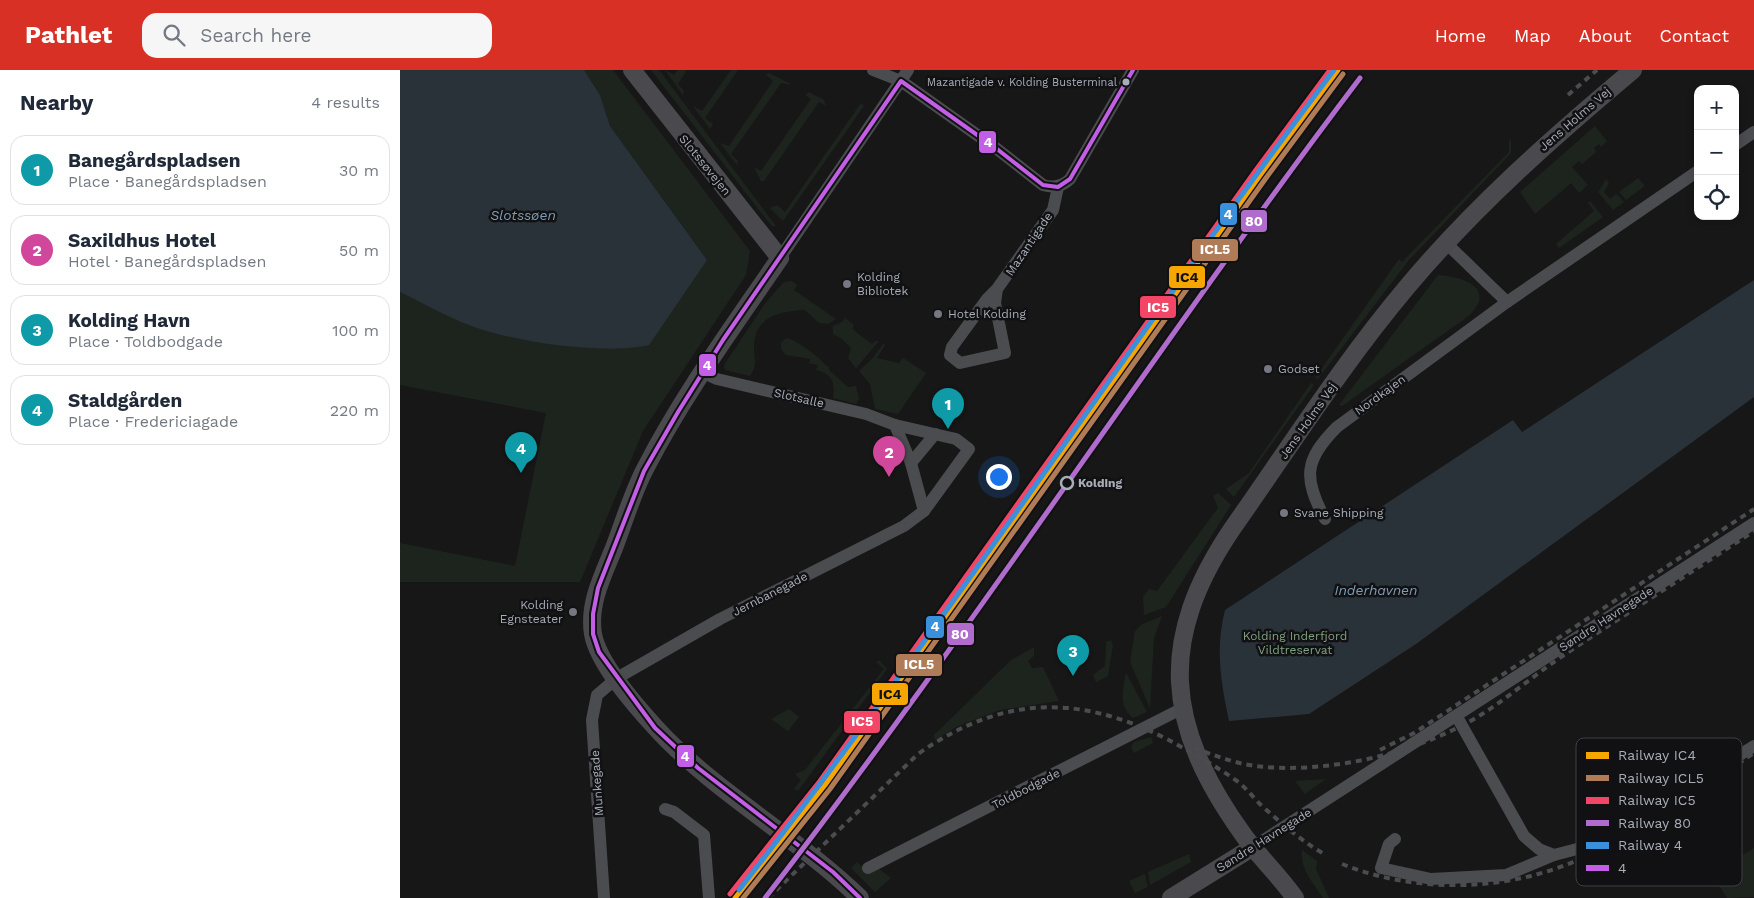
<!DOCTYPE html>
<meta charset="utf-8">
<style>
:root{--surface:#fff;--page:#f6f6f7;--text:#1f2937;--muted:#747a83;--line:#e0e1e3;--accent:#d93025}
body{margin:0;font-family:"Work Sans",sans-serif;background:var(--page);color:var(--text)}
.controls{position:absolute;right:15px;top:15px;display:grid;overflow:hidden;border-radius:10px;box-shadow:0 2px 8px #0003}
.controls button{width:45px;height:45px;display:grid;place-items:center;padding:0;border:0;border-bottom:1px solid var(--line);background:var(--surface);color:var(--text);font:25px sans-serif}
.you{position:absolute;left:598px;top:406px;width:18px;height:18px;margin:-12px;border:4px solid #fff;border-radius:50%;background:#1a73e8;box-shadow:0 0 0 8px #1a73e833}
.badge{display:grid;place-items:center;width:32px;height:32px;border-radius:50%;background:var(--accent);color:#fff;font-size:16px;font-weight:700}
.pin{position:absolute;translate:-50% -41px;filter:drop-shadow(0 1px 2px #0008)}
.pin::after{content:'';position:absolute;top:26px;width:18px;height:15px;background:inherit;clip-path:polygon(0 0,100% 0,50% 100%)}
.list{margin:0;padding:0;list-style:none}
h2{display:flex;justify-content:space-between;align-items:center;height:65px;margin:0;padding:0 20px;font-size:21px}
h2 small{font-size:16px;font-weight:400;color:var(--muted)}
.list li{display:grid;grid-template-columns:32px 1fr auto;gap:15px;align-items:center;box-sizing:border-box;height:70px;margin:0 10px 10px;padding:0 10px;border:1px solid var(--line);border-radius:15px}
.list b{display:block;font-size:19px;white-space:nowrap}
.list p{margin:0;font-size:16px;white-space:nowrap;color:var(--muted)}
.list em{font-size:16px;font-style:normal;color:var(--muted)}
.icon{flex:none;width:28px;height:28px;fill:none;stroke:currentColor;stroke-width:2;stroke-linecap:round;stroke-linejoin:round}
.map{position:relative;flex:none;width:1354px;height:828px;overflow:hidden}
header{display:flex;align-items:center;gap:30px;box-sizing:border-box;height:70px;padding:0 25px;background:var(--accent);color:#fff}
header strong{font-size:24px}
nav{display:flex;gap:28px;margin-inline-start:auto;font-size:18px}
.search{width:350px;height:45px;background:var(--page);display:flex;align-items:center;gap:12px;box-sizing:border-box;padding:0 18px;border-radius:15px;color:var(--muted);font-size:19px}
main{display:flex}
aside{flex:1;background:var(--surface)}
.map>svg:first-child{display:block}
</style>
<header>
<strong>Pathlet</strong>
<div class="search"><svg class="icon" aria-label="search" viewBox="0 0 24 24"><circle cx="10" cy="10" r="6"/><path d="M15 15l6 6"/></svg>Search here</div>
<nav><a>Home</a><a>Map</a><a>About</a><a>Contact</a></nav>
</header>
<main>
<aside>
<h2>Nearby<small>4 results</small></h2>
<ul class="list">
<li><span class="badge" style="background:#0f9aa8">1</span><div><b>Banegårdspladsen</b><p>Place · Banegårdspladsen</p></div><em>30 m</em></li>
<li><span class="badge" style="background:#d1479c">2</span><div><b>Saxildhus Hotel</b><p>Hotel · Banegårdspladsen</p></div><em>50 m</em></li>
<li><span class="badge" style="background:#0f9aa8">3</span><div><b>Kolding Havn</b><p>Place · Toldbodgade</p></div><em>100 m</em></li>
<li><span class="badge" style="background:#0f9aa8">4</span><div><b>Staldgården</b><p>Place · Fredericiagade</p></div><em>220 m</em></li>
</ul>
</aside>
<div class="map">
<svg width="1354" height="828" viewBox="0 0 1354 828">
<rect width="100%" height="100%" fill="#171717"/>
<g fill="#1d241e">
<path d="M184,0h29l137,181 -4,24 -103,156 -63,151h-180v-39l115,23 31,-153 -146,-28v-93c35,17 72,37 110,45 36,8 75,10 111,11l86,-88 -97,-134 -10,-31z"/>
<polygon points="251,0 259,0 376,156 372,156 366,149"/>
<polygon points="265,0 274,5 278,0 287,0 278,14 284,21 283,25"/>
<polygon points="331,0 338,0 305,48 313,54 310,59 293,36 302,41"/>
<polygon points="369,3 389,13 390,15 381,13 331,84 338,91 337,95 320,73 329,76 373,11 366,5"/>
<polygon points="409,22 424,30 426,36 419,32 364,111 361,111 354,97 361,101 411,29 405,25"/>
<polygon points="461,33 464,36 383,151 370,138 377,135 385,142"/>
<polygon points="1195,56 1207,71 1201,77 1199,74 1194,78 1196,82 1182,94 1179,91 1172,97 1188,115 1179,123 1171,113 1135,144 1120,122"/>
<polygon points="1111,69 1111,83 1009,190 918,309 915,308 999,189 1002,192 1109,82 1109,71"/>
<polygon points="1238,108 1245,116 1226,130 1219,122"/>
<polygon points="1206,109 1209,113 1204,122 1210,129 1217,124 1224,132 1213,140 1198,122"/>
<polygon points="1190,131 1203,147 1159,178 1156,174 1194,141 1188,133"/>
<path d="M1038,205c13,1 47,6 41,27 -2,4 -6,9 -9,13l-128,91 -3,-1z"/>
<path d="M392,211l5,4 -3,5 42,29 -8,5 -9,-1 -14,-13c-24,1 -51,6 -51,37 0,15 4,15 -4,29l-25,-6 -1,-5 42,-63 18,-20z"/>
<polygon points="445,248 454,255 452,259 472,274 475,271 479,271 456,298 448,288 451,278 442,269 433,264 433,256 442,252"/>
<path d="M386,268c10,1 35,20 40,28h2l2,5 18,16 8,-1 3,13 -3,5 -23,-6c2,-16 0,-24 -17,-28l2,-5 -9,-2 2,-4 -25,-4 -5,-6v-6z"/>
<polygon points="483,274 485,275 477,288 499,293 503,288 526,303 498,344 475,339 470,314 459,301 472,289"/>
<polygon points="911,313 914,315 834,427 826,419 849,403"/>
<polygon points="818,423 831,435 766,537 744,545 743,527 749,519 757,521 818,438 813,426"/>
<polygon points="762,546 754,568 750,638 730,592 735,561 742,554"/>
<polygon points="711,570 713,575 708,606 696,612 693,605 705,596 706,572"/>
<polygon points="634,577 634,586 628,591 632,598 643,597 659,631 600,640 556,657 535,670 534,665 611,590"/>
<polygon points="479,590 487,599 398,721 394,719 401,710 395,704 405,700 484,599 476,592"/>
<path d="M726,603l21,39 -14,6c-15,-12 -10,-28 -7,-45z"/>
<polygon points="389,639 399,647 388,661 371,649"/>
<polygon points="751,667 753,673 734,683 731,677 734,672"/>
<polygon points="926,709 905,724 895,711"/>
<polygon points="1354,778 1354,827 1327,828 1312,804"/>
<path d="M902,780l15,11 -1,8 13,29h-6c-9,-14 -24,-31 -21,-48z"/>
<polygon points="789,784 791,792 750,815 748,802"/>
<polygon points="457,792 468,802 479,799 491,808 475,822 451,798"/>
<polygon points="745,804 748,817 735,823 729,811"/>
</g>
<g fill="#2a3239">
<path d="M0,0h184l16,25 10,31 97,134 -58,85c-46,10 -137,-3 -180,-20 -24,-9 -46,-22 -69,-33z"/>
<path d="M1354,210v117l-338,247 -107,70 -80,7c-8,-38 -14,-72 -4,-111l288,-190 9,12z"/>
</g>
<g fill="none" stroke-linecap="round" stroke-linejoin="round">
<g stroke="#4b4c50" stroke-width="12">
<path d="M473,0l28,11 96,68 46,36c10,3 19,2 27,-6l63,-109"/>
<polyline points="1335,75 1354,62"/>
<polyline points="1046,173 1107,232"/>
<polyline points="380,188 508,0"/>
<polyline points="597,219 595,233 605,283 560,293 550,285 552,277 587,229 597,219 653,140 658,117"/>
<polyline points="495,355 511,393 524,441"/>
<polyline points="511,393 535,364"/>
<path d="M925,449c-22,-41 -21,-59 12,-92l170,-125 191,-131"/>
<polyline points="1057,647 1124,766 1139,779 1154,785"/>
<polyline points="265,739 274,742 304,765 309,828"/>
<polyline points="995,769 989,774 981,798 1031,809 1106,805 1154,785 1177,779 1223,758 1354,676"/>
<polyline points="853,777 1354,453"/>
<polyline points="468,798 783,638"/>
<polyline points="204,828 192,650 197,625 217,608 320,549 504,456 524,441 569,379 556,369 495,355 466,344 317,309 302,302"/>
</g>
<g stroke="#4a4a4e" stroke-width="18">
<path d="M232,0l148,188c-47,69 -97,137 -135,211 -13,25 -21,53 -31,79 -11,27 -26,56 -21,86 5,29 42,71 62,93 59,65 141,109 205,171"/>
<polyline points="771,828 853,777"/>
<path d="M895,828c-16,-23 -37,-42 -53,-65 -77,-108 -85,-193 -10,-304 57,-81 111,-166 175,-242 67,-80 146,-150 226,-217"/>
</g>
<g stroke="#4b4c4f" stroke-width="4" stroke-dasharray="6 5" stroke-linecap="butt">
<polyline points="1168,25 1197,0"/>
<path d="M794,678c20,7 39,15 61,18 74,9 169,-14 232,-55 28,-19 54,-41 83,-60 61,-40 123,-80 184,-120"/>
<polyline points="980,680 1014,663 1354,439"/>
<path d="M942,794c74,30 167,28 240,-6 61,-29 116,-68 172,-105"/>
<path d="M368,828l150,-144c91,-64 173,-59 267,-5 18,10 35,20 52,32 9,7 16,16 24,24 20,18 39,35 63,49"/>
</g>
<g stroke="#111113" stroke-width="8">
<polyline id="bus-1" points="460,828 433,802 298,698 255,658 199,582 193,564 193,544 198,518 244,401 278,342 323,270 501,11 597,79 643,115 658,117 670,109 733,0"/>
</g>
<use href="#bus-1" stroke="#c35fe6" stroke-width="4"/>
<g stroke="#111113" stroke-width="9">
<polyline id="rail-1" points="335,828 425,715 861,104 938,0"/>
</g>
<g stroke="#111113" stroke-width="9">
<polyline id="rail-2" points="343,828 430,719 866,108 943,4"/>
</g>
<g stroke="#111113" stroke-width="9">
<polyline id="rail-3" points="330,824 420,711 856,100 930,0"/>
</g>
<g stroke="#111113" stroke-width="9">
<path id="rail-4" d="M365,828c207,-267 391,-551 595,-820"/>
</g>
<g stroke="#111113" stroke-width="9">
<path id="rail-5" d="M339,820c208,-267 392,-550 595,-820"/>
</g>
<use href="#rail-1" stroke="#f7a600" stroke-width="5"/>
<use href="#rail-2" stroke="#b07c57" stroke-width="5"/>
<use href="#rail-3" stroke="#f34667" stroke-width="5"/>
<use href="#rail-4" stroke="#b06ccc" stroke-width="5"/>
<use href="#rail-5" stroke="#3a90db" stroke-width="5"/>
</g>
<circle fill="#a8adb8" stroke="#111113" stroke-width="2" cx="726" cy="12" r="4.5"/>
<g fill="#757880" stroke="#111113" stroke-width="2">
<circle cx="447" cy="214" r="5"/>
<circle cx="538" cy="244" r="5"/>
<circle cx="868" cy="299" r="5"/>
<circle cx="884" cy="443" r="5"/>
<circle cx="173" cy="542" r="5"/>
</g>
<circle fill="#111113" stroke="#a8adb8" stroke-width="2.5" cx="667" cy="413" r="6"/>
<g text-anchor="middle" stroke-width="5" stroke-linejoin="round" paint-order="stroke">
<g font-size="11" fill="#a8adb8" stroke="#111113" text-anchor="end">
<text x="717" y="16">Mazantigade v. Kolding Busterminal</text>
</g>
<g font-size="12" fill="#a8adb8" stroke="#111113">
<text transform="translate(1175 49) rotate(-41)" y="4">Jens Holms Vej</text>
<text transform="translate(305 95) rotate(51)" y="4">Slotssøvejen</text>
<text transform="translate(629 174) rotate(-56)" y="4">Mazantigade</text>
<text transform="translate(980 325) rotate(-36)" y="4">Nordkajen</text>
<text transform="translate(399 328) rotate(13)" y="4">Slotsalle</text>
<text transform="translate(908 351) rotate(-55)" y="4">Jens Holms Vej</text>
<text transform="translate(370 524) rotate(-27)" y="4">Jernbanegade</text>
<text transform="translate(1206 549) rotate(-33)" y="4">Søndre Havnegade</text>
<text transform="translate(197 713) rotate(-94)" y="4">Munkegade</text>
<text transform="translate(626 719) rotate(-27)" y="4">Toldbodgade</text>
<text transform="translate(864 770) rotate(-32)" y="4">Søndre Havnegade</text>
</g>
<g font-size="12" fill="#a8adb8" stroke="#111113" text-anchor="start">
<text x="457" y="211">Kolding<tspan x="457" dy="14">Bibliotek</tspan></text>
<text x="548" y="248">Hotel Kolding</text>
<text x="878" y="303">Godset</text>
<text x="894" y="447">Svane Shipping</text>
<text x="163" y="539" text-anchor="end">Kolding<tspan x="163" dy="14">Egnsteater</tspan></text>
</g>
<g font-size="12" font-weight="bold" fill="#a8adb8" stroke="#111113" text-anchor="start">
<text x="678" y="417">Kolding</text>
</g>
<g font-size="12" fill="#7fa381" stroke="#111113">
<text x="895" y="570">Kolding Inderfjord<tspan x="895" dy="14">Vildtreservat</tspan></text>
</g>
<g font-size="14" font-style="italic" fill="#7f9bb3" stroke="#111113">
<text x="123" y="150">Slotssøen</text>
<text x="976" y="525">Inderhavnen</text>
</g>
</g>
<rect x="1176" y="668" width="166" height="148" rx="8" fill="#111113" stroke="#3e4045" stroke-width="1"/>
<rect x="1186" y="682" width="23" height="7" fill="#f7a600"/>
<rect x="1186" y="705" width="23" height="6" fill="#b07c57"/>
<rect x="1186" y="727" width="23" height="7" fill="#f34667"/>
<rect x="1186" y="750" width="23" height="6" fill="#b06ccc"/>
<rect x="1186" y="772" width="23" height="7" fill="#3a90db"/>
<rect x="1186" y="795" width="23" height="6" fill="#c35fe6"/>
<g font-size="14" fill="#a8adb8">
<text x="1218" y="690">Railway IC4</text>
<text x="1218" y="713">Railway ICL5</text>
<text x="1218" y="735">Railway IC5</text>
<text x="1218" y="758">Railway 80</text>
<text x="1218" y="780">Railway 4</text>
<text x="1218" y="803">4</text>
</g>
<g stroke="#111113" stroke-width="2">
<rect x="578" y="60" width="19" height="24" rx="5" fill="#c35fe6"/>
<rect x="819" y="132" width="19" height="24" rx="5" fill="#3a90db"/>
<rect x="840" y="139" width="28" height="24" rx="5" fill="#b06ccc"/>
<rect x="791" y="168" width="48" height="24" rx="5" fill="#b07c57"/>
<rect x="768" y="195" width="38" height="24" rx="5" fill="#f7a600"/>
<rect x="739" y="225" width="38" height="24" rx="5" fill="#f34667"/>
<rect x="298" y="283" width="19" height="24" rx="5" fill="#c35fe6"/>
<rect x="525" y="545" width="20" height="24" rx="5" fill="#3a90db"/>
<rect x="546" y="552" width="29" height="24" rx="5" fill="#b06ccc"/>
<rect x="495" y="583" width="48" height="24" rx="5" fill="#b07c57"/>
<rect x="471" y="612" width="38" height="24" rx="5" fill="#f7a600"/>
<rect x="443" y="640" width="38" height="24" rx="5" fill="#f34667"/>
<rect x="276" y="674" width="19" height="24" rx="5" fill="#c35fe6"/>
</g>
<g font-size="14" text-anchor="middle" font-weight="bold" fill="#fff">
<text x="588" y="77">4</text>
<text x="828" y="149">4</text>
<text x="854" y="156">80</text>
<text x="815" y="184">ICL5</text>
<text x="758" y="242">IC5</text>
<text x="307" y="300">4</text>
<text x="535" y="561">4</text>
<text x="560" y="569">80</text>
<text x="519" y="599">ICL5</text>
<text x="462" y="656">IC5</text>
<text x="285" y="691">4</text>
</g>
<g font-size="14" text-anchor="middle" font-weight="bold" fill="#111">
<text x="787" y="212">IC4</text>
<text x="490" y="629">IC4</text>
</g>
</svg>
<div class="controls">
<button>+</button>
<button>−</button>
<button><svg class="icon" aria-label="locate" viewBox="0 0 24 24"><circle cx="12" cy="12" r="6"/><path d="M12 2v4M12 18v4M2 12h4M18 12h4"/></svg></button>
</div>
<div class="you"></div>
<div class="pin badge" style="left:548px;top:359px;background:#0f9aa8">1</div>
<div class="pin badge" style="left:489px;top:407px;background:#d1479c">2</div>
<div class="pin badge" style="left:673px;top:606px;background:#0f9aa8">3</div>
<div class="pin badge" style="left:121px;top:403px;background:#0f9aa8">4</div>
</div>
</main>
